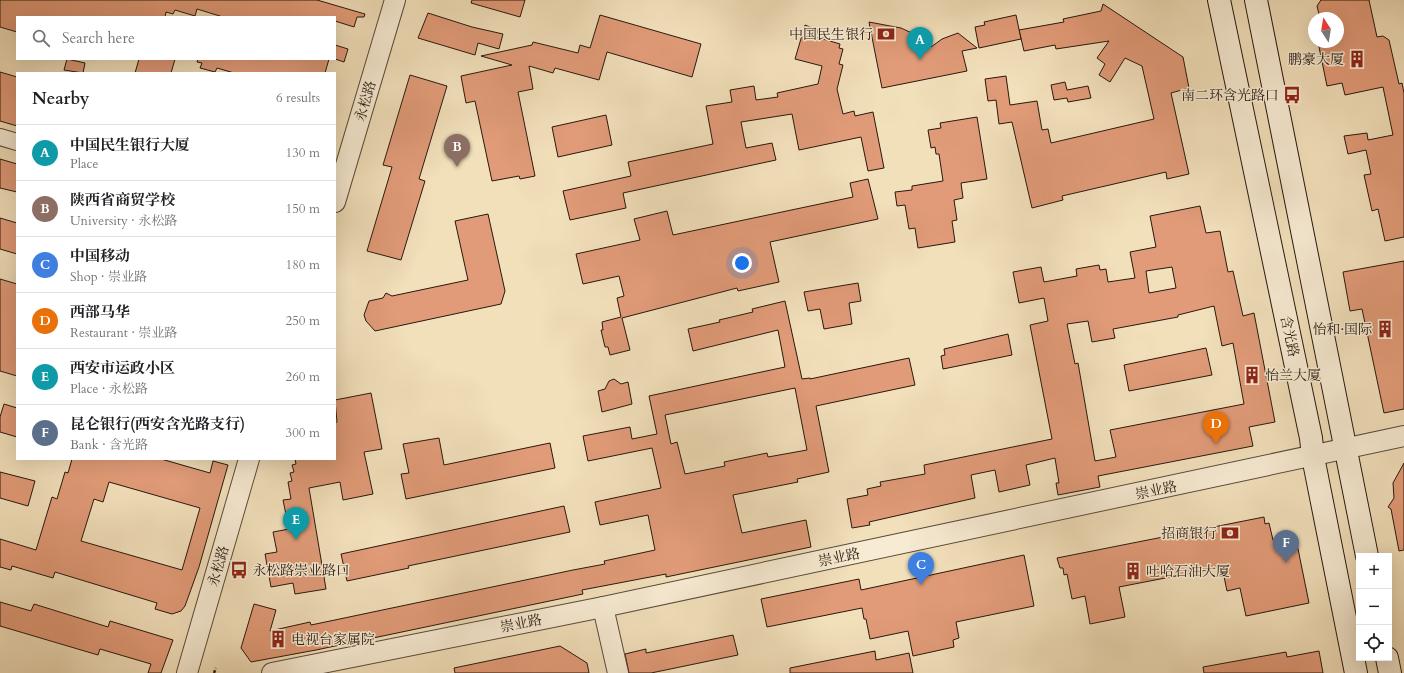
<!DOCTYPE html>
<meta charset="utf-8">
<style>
:root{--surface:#fff;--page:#f6f6f6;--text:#202124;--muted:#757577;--line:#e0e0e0;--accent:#1a73e8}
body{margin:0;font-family:Cardo,"Noto Serif SC",serif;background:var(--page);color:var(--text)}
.controls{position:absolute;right:12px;bottom:12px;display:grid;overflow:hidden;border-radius:0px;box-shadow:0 4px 16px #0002}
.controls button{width:36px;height:36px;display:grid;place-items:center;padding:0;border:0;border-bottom:1px solid var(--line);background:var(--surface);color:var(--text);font:20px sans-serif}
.compass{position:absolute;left:1308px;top:12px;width:36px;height:36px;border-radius:50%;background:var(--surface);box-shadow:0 4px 16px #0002;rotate:348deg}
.you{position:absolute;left:742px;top:263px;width:14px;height:14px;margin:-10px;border:3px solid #fff;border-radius:50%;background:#1a73e8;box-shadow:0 0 0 6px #1a73e833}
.badge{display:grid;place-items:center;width:26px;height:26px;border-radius:50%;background:var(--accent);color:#fff;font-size:13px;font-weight:700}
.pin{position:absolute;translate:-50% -33px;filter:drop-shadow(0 1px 2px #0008)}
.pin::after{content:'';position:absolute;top:21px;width:14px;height:12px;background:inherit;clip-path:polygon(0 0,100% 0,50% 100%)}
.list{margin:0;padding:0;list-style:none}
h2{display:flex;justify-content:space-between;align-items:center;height:52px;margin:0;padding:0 16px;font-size:17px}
h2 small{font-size:13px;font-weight:400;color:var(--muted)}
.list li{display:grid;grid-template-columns:26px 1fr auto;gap:12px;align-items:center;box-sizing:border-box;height:56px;padding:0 16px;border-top:1px solid var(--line)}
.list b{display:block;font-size:15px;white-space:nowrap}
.list p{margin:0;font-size:13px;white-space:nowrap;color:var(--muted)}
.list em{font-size:13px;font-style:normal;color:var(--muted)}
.icon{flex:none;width:22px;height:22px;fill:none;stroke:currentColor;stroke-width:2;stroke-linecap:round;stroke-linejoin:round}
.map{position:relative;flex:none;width:1404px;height:673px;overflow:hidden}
.search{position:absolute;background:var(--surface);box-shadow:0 4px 16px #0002;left:16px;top:16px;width:320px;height:44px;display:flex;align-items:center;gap:10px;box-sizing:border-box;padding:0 14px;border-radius:0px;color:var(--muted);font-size:15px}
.panel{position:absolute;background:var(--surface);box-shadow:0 4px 16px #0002;left:16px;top:72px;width:320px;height:388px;border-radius:0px}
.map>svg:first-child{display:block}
</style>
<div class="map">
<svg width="1404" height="673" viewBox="0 0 1404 673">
<rect width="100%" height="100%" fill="#f2e0bb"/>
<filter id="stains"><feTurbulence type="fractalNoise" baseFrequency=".005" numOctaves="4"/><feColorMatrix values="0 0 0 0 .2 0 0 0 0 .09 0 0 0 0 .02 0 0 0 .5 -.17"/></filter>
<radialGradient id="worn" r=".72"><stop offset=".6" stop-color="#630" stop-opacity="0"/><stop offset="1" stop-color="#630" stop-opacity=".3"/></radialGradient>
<g fill="#e19b78" stroke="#28180f" fill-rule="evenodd">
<polygon points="0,0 317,0 365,14 364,17 357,17 354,27 335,21 335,17 223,17 197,9 195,16 175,10 173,14 166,12 165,17 17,17 17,32 0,27"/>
<polygon points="472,0 525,0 520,17 471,3"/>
<polygon points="1321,0 1369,0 1377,37 1383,36 1389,40 1399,84 1402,83 1404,93 1404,237 1385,241 1378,209 1372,211 1364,175 1371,174 1366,150 1348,154 1344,136 1367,133 1368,140 1393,135 1383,87 1345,95 1342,83 1327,86 1318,42 1338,42 1338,18 1320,18 1317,6"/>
<polygon points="1103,4 1183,57 1189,88 1171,93 1189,174 1167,179 1166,172 1062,196 1063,200 1032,208 1012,122 999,124 996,100 988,101 985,79 1006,76 1010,105 1037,101 1042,130 1048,129 1051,143 1154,119 1142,66 1125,58 1110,82 1099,75 1105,64 1097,58 1109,41 1056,49 1055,45 1024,51 1019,30 1064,22 1063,19 1101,11"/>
<polygon points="428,13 472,27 503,34 499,49 478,43 475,55 418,38"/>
<polygon points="600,15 701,44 692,77 607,52 599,80 555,68 553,73 529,66 533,89 518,92 535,176 520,179 519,176 492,181 475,101 466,103 461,76 512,65 481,56 532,45 533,42 578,53 580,45 590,48"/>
<polygon points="1016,15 1021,39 979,48 975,27 985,25 984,22"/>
<polygon points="869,22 901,28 916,35 931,47 942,39 958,33 977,48 962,51 967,71 882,88"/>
<polygon points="805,25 818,30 816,37 840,44 839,48 843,49 839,64 843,65 837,89 843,114 854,111 855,116 873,112 884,168 868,171 861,137 799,150 792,114 741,122 746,148 772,143 776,160 623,193 626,208 570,220 563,191 631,176 628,162 713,144 706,106 732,102 730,90 754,86 756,100 778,97 777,93 818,84 822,66 795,59"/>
<polygon points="335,45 348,49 344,62 335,59"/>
<polygon points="67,59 85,63 83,73 64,70"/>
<polygon points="139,59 175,59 171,73 135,73"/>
<polygon points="198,59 329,59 325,73 234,73 217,68 215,72 200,68 202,63 197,62"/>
<polygon points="0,72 17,77 17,126 0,121"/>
<polygon points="410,75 447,86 419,179 425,181 401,260 367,251 392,167 383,165"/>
<polygon points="1065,82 1067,90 1088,86 1091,98 1068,102 1067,98 1054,100 1051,85"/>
<polygon points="606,115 612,145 558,157 552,127"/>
<polygon points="977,117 987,179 961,183 963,198 954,200 957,220 952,221 955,242 918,248 915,228 909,229 905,205 897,206 895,192 912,190 912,186 943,181 939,154 936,154 935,147 931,148 928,130 941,128 940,123"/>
<polygon points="0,159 17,164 17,192 0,188"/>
<polygon points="868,179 878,219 770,242 779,282 738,291 737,288 622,318 630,350 610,355 608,347 605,347 601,330 603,330 602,322 621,317 617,298 624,296 619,276 583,284 576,254 640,240 634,219 667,211 673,235 853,197 850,183"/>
<path d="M1200,206l6,27 14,-2 8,41 5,-1 10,45 11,-3 21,109 -26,5 4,19 -155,30 2,11 -42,8 -2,-12h3l-4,-25 -29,7 4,20 -31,7 -4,-22 -24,5 4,23 -106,24 1,3 -18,3 -5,-29 21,-4 -1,-6 14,-3 -1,-4 45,-8 -1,-9 128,-26 -22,-114 18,-4 -4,-23 -25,5 -6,-31 28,-5 3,15 33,-6 -1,-7 23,-4 1,5 6,-1 2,13 27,-4 -5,-26 26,-5 -6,-31zM1172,267l4,21 -27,5 -3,-22zM1214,306l8,40 11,-3 11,61 -134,26 6,27 -21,4 -17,-98 -3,1 -8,-40 21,-3 4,21 23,-4 -2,-9 65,-12v-2z"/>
<polygon points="488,214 505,291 501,304 375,331 366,321 364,315 369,301 383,298 386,293 392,296 468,280 455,221"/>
<polygon points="0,218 17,223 17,254 0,249"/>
<polygon points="1404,261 1404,409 1384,413 1362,309 1350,311 1343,272"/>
<polygon points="0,279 17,284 17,376 0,371"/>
<polygon points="858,283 861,301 849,303 852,324 824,329 820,309 808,311 804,292"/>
<path d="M785,301l17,78 8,-1v1l99,-21 6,27 -99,21 13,66 -32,7 1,3 -65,13 9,38 64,-13 5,27 -145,30v-3l-84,16 1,4 -267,56 -65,12 -10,-14 13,-44 22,6 -6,21 40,-9 1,3 262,-55 32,-6 -1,-3 51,-11 -7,-35 -48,10 -5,-23 66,-14 -9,-40 -64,13 -5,-25 47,-9 2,12 25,-5 -8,-38 136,-29 -7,-37 -85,21 -5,-22 32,-7 -1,-2 34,-8 -1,-3zM795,388l12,62 -39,7 -1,-4 -43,9 1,4 -40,8 -8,-32 -6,2 -6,-29z"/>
<polygon points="1008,334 1012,355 943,369 941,356 945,355 944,349"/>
<polygon points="1206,348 1212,375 1129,391 1124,365"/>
<polygon points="614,379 621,384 628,382 632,404 602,412 598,391 605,389 609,381"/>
<polygon points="371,393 382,449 364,452 373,494 343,500 340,482 309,488 326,589 295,594 293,583 271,587 265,554 277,552 273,532 289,529 283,500 291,499 288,482 292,481 290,473 294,472 292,465 296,464 295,459 335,459 335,423 337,422 335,400"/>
<polygon points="4,404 17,408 17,437 0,432 0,417"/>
<polygon points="439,438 444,465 550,443 555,468 406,499 401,474 409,473 403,444"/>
<path d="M72,459h89l49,14 3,-12 15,4 -29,102 -14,39 -4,5 -9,3 -17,-5 2,-6 -102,-31 -2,6 -41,-12 -1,4 -11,-3v-28l36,11 16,-53 5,2 8,-27 3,1zM109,482l91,26 -18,62 -101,-29 13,-42 9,3z"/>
<polygon points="1404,463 1404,550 1399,551 1391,509 1388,507 1394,498 1393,483"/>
<polygon points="0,472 35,481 28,506 0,498"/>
<polygon points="564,506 570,532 408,566 409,568 347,581 341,554"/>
<polygon points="1264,517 1265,524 1269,523 1273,540 1284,537 1286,543 1289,543 1290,545 1297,544 1309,603 1246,616 1240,588 1227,591 1222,567 1119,587 1125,617 1090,624 1085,596 1072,599 1067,574 1064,575 1063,568 1060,568 1057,558"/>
<polygon points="1024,555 1034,606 956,622 959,638 953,640 954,647 913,656 908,631 870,639 866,619 864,619 862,608 767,627 761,599 859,579 861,590"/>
<polygon points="0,602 31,611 34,604 108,627 110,621 173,640 161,673 148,673 151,664 100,649 98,655 0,626"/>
<polygon points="733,635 738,655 651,673 629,673 625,654 646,649 646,653"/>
<polygon points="560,646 587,663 589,673 455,673 454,668"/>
<polygon points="875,651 876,660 909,653 913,673 790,673 790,668"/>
<polygon points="1319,651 1323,673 1204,673 1203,667 1286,652 1287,657"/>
</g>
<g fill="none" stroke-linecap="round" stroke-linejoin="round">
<g stroke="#5a4a3a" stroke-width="18">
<polyline id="minor" points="0,137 17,142"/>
</g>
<g stroke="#5a4a3a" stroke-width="22">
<g id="tertiary">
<polyline points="335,202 395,0"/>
<polyline points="603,607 618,673"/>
<polyline points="187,673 249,459"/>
<polyline points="272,673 603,607 1404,436"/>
</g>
</g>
<g stroke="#28180f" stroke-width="24">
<g id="secondary">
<polyline points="1219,0 1311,438 1313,457 1356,673"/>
<polyline points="1256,0 1367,556"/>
<polyline points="1387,658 1390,673"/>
</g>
</g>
<polyline stroke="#28180f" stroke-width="2.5" stroke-dasharray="3 2" stroke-linecap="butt" points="214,673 216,668"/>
<use href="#minor" stroke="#f7ebd3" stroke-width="16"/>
<use href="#tertiary" stroke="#f7ebd3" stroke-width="20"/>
<use href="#secondary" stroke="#f7ebd3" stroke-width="22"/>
</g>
<defs>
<g id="bank-bare" transform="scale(1.38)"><path d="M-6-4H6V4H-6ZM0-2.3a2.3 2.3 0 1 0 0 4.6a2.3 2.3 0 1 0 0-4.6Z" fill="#8f2418" stroke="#f7ebd3" stroke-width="2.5" paint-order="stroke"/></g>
<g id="building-bare" transform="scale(1.38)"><path d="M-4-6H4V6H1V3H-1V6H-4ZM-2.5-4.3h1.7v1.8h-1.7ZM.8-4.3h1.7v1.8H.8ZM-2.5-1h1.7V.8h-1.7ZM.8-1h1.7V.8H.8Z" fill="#8f2418" stroke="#f7ebd3" stroke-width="2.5" paint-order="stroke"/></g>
<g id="bus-bare" transform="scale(1.38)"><path d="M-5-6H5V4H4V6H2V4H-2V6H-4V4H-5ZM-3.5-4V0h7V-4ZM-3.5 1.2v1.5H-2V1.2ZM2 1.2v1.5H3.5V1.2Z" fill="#8f2418" stroke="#f7ebd3" stroke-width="2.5" paint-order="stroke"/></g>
</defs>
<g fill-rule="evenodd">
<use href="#bank-bare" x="886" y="34"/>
<use href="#building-bare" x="1357" y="59"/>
<use href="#bus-bare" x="1292" y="95"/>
<use href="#building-bare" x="1385" y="329"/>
<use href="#building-bare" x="1252" y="375"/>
<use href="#bank-bare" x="1230" y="533"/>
<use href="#bus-bare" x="239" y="570"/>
<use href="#building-bare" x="1133" y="571"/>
<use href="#building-bare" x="278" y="639"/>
</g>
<g text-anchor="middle" stroke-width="3" stroke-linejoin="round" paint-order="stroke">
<g font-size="14" fill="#28180f" stroke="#f7ebd3" text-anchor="end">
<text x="873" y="39">中国民生银行</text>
<text x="1344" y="64">鹏豪大厦</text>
<text x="1279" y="100">南二环含光路口</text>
<text x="1372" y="334">怡和·国际</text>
<text x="1265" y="380" text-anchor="start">怡兰大厦</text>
<text x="1217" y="538">招商银行</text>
<text x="252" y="575" text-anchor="start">永松路崇业路口</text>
<text x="1146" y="576" text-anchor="start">吐哈石油大厦</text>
<text x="291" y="644" text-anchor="start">电视台家属院</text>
</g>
<g font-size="14" fill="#28180f" stroke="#f7ebd3">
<text transform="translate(365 101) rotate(-74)" y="5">永松路</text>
<text transform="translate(1290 336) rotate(78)" y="5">含光路</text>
<text transform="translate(1156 490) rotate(-12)" y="5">崇业路</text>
<text transform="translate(839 557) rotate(-12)" y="5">崇业路</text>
<text transform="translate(218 566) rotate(-74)" y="5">永松路</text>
<text transform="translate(521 623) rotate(-11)" y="5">崇业路</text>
</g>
</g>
<rect width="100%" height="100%" filter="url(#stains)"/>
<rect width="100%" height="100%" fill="url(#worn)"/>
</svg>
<div class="controls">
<button>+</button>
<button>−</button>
<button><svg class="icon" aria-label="locate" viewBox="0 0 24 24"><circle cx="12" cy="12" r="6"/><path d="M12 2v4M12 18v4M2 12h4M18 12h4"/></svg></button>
</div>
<svg class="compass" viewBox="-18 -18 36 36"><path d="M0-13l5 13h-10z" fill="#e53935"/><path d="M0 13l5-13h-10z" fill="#757577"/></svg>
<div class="you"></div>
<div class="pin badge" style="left:920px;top:60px;background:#0f9aa8">A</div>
<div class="pin badge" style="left:457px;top:167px;background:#8d6e63">B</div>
<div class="pin badge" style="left:921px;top:585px;background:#3f7fe0">C</div>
<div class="pin badge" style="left:1216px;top:444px;background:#e8710a">D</div>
<div class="pin badge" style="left:296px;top:540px;background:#0f9aa8">E</div>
<div class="pin badge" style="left:1286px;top:563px;background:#5c6f8a">F</div>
<div class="search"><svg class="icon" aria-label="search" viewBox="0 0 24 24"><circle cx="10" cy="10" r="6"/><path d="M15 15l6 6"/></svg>Search here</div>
<section class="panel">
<h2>Nearby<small>6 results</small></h2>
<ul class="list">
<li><span class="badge" style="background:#0f9aa8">A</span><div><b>中国民生银行大厦</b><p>Place</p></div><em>130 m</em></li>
<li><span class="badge" style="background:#8d6e63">B</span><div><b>陕西省商贸学校</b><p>University · 永松路</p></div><em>150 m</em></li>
<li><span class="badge" style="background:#3f7fe0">C</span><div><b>中国移动</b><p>Shop · 崇业路</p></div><em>180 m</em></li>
<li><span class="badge" style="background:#e8710a">D</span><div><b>西部马华</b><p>Restaurant · 崇业路</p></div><em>250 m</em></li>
<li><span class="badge" style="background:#0f9aa8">E</span><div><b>西安市运政小区</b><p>Place · 永松路</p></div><em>260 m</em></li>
<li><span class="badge" style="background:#5c6f8a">F</span><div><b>昆仑银行(西安含光路支行)</b><p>Bank · 含光路</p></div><em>300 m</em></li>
</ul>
</section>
</div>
